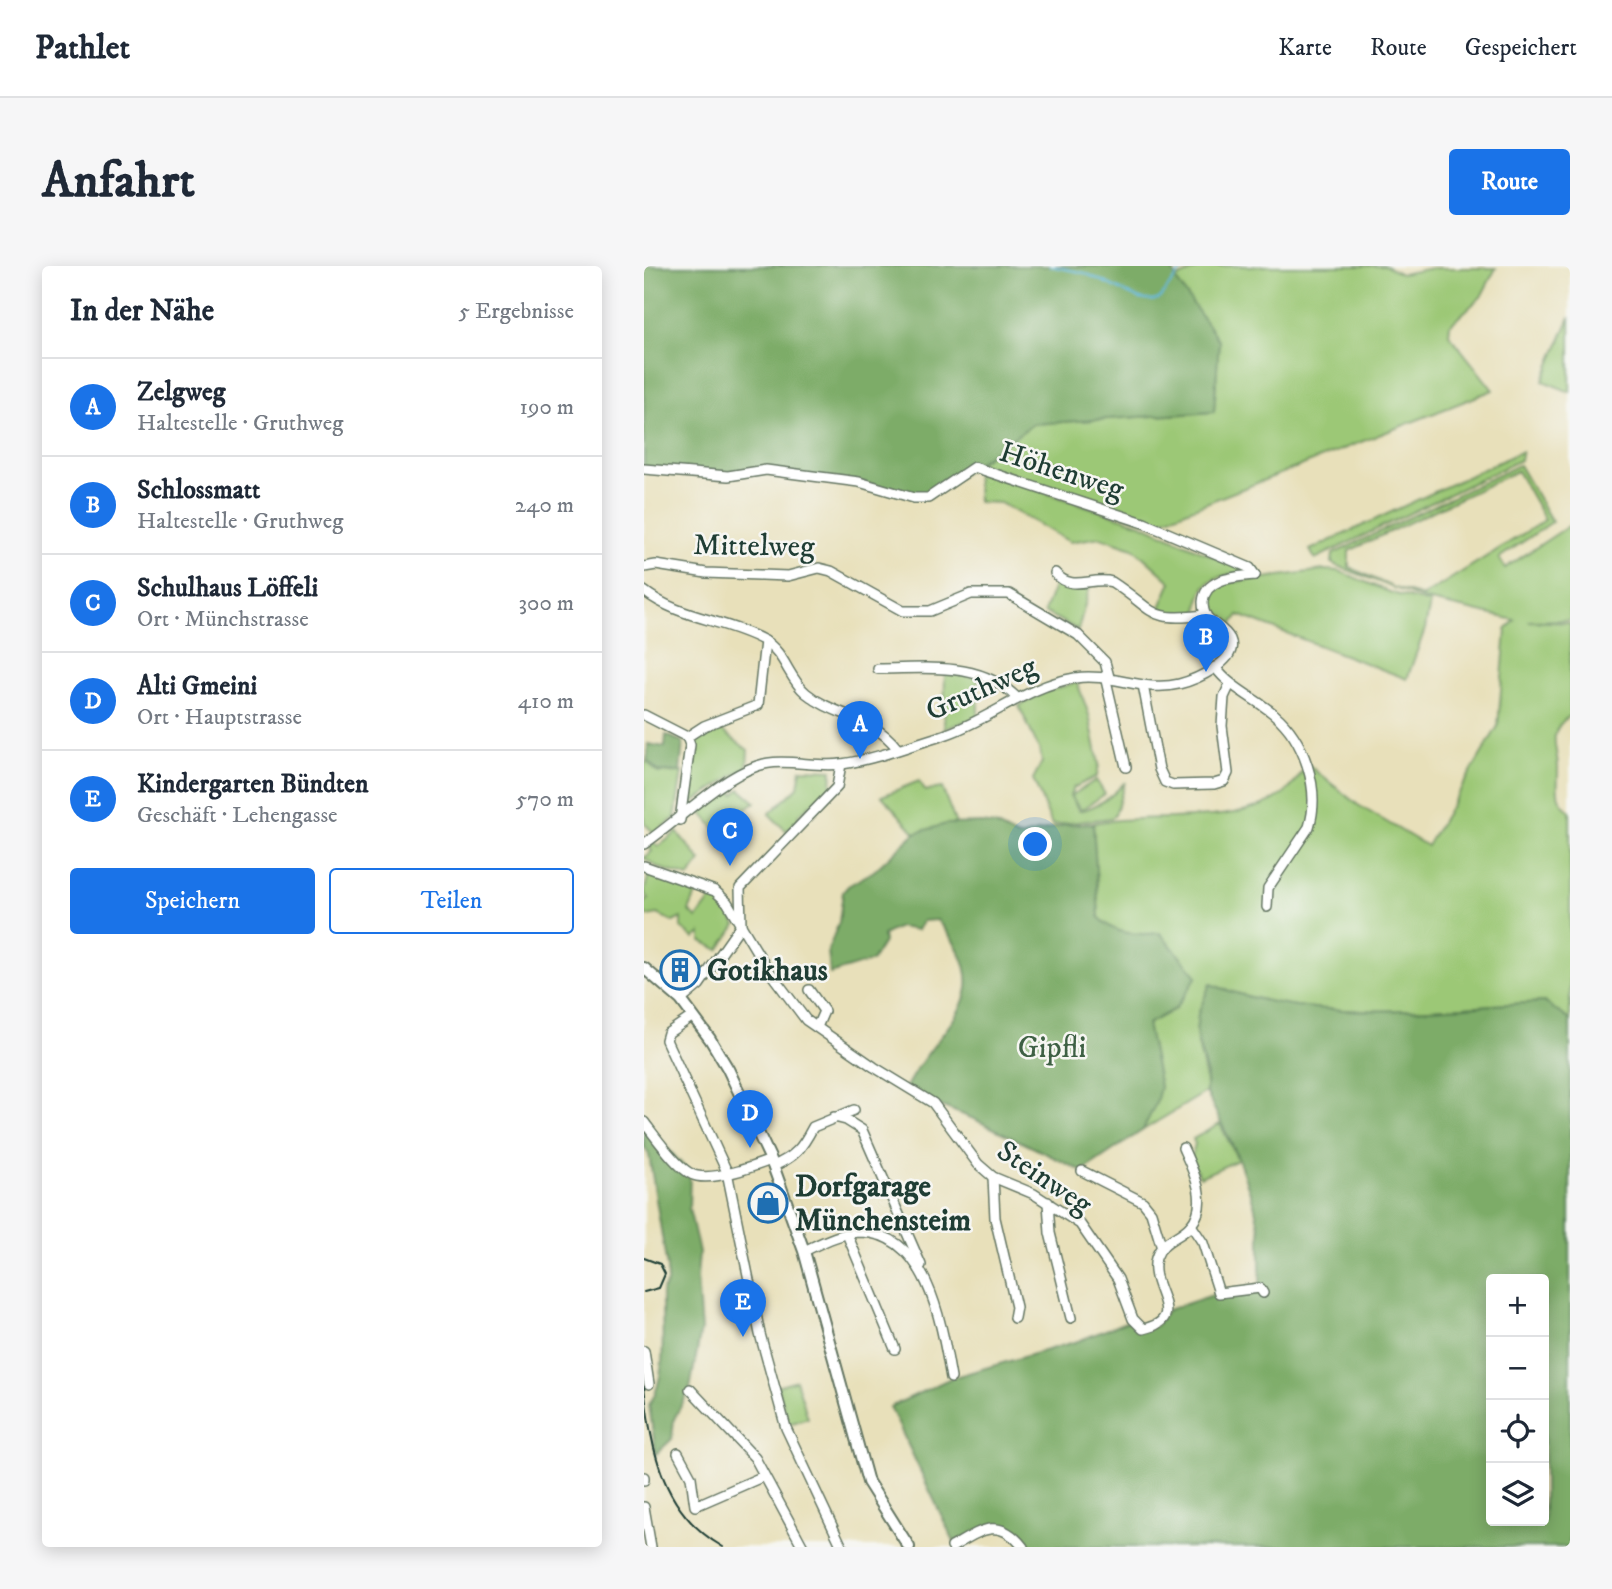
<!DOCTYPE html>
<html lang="de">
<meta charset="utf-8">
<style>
:root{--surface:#fff;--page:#f6f6f7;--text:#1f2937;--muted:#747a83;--line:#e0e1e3;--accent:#1a73e8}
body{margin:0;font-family:"IM FELL DW Pica",serif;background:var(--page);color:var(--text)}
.controls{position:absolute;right:21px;bottom:21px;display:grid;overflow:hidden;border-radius:7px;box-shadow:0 4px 18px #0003}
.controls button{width:63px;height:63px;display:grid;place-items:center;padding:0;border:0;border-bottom:2px solid var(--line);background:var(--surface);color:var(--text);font:35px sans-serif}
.you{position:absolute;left:392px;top:579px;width:24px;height:24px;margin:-18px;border:5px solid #fff;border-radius:50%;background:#1a73e8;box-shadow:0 0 0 10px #1a73e833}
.badge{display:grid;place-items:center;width:46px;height:46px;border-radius:50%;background:var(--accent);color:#fff;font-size:23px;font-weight:700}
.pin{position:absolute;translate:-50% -58px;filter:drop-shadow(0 2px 4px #0008)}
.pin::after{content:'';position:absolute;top:37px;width:24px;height:21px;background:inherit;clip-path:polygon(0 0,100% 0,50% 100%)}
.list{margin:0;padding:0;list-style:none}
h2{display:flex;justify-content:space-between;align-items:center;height:91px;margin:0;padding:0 28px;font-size:30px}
h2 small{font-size:23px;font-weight:400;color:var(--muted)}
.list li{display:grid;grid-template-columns:46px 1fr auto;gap:21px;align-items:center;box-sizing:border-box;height:98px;padding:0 28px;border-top:2px solid var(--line)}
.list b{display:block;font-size:26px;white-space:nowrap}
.list p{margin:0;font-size:23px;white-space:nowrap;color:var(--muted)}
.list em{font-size:23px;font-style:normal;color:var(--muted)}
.actions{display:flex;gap:14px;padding:21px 28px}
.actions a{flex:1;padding:16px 0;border:2px solid var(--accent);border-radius:7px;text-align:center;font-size:24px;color:var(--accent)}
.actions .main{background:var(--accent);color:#fff}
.icon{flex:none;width:38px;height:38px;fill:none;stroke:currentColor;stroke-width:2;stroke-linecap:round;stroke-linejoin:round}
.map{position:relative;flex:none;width:926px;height:1281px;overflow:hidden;border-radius:7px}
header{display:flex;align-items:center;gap:42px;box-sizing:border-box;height:98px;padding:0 35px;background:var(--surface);border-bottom:2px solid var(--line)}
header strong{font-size:33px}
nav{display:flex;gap:38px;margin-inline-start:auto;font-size:24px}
.intro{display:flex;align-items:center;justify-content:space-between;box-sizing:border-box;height:168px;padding:0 42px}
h1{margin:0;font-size:49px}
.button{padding:18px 32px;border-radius:7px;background:var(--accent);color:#fff;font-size:24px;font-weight:700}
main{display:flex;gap:42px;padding:0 42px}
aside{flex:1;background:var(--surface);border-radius:7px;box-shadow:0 4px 18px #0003}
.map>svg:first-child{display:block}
</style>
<header>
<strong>Pathlet</strong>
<nav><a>Karte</a><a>Route</a><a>Gespeichert</a></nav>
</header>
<div class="intro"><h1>Anfahrt</h1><a class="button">Route</a></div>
<main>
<aside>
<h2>In der Nähe<small>5 Ergebnisse</small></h2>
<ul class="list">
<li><span class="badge">A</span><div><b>Zelgweg</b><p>Haltestelle · Gruthweg</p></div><em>190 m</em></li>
<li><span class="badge">B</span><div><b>Schlossmatt</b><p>Haltestelle · Gruthweg</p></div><em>240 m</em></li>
<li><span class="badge">C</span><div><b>Schulhaus Löffeli</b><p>Ort · Münchstrasse</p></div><em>300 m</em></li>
<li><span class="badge">D</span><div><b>Alti Gmeini</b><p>Ort · Hauptstrasse</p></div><em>410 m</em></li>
<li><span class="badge">E</span><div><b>Kindergarten Bündten</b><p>Geschäft · Lehengasse</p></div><em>570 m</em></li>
</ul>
<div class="actions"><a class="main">Speichern</a><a>Teilen</a></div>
</aside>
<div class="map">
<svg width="926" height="1281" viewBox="0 0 926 1281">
<rect width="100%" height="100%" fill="#f6f6f2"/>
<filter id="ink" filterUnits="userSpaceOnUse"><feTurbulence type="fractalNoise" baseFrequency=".0143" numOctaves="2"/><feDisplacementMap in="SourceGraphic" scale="14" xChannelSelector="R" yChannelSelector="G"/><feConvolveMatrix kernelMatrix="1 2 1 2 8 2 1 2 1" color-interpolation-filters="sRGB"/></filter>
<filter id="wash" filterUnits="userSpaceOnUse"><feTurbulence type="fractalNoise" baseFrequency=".00686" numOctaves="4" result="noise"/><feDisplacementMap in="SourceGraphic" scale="28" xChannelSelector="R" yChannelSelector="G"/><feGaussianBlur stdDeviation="1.57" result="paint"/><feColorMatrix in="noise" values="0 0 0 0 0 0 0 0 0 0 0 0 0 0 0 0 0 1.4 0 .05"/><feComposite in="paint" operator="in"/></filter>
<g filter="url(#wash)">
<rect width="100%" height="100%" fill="#e8e0ba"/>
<g fill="#9cc876" stroke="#5e8255" stroke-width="2" fill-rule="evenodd">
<polygon points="560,0 742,0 757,8 788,2 852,2 837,31 806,59 805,68 849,124 509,258 332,199 389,158 570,146 575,75 531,13"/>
<polygon points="926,51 926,126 899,115"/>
<polygon points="878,185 876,194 671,293 666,284"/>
<path d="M875,199l33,57 -53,36 6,10 65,-43v95l-42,1 42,2v92c-26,20 -11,32 -12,56 0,17 -4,28 12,40v209l-26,-18c-111,5 -228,24 -334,-18 -6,17 -16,35 -13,54 3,19 10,34 9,54l-63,38 17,-43 -13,-63 28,-15 -32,-75c-17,0 -34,-4 -44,-17l-6,-94c58,-11 150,6 195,-33 8,-7 13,-17 19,-26l51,41 69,41 71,-120 8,-96 9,-10 -89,-20 -91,-35 -3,-2 1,-9zM873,205l28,49 -122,76 -29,-8 -45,-21v-16z"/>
<path d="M332,204l165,54 101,45 -1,3c-16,4 -36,4 -41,25 -2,5 -1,11 -2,16l-41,1 14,-32 -38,-34 -33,-11 -30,5 -70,-39 -22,-1z"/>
<path d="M680,304l15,1 53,22 38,10 -5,26 -18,50 -168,-64 -11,15c-13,-11 -26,-19 -17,-36l15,-11z"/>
<polygon points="411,318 425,322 446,320 434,364 400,346"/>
<polygon points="301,407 334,411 334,451 300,463"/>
<path d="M433,416l12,33 10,49 -2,12 -24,12 -3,8 9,15c19,-4 33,-14 46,-29l-10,33 -4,3 -59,7 -19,-46 9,-17 -2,-11 -21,-45 26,-14z"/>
<polygon points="73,461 104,484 103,501 40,542 50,472"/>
<polygon points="3,495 14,507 38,506 31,552 10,567 0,557 0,497"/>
<path d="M157,503l31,1 -1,17c-11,11 -22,18 -33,29v5l-12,10 -17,-17 29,-27z"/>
<polygon points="452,514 461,528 437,544 427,530"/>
<polygon points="275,515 281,525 298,522 312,558 271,567 238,530"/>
<polygon points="86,523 90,528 96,523 111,536 73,565 57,546"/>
<polygon points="33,566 57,595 45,611 15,602 0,592 8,585 5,581 10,577 14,581"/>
<polygon points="5,607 35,616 35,621 52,628 45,645 53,652 70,629 85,645 92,659 75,684 57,675 57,667 50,672 37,662 37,652 29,656 14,648 4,650 0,647 0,637 5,633 0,627"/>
<polygon points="576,858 594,894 556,911 547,893 551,878 549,873"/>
<polygon points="152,1114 164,1152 145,1158 133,1120"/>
</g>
<g fill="#7dac67" stroke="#4e744e" stroke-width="2" fill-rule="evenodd">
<polygon points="0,0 528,0 532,14 575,75 570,146 389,158 284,232 215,216 122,204 84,210 0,203"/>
<polygon points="22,469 39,476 36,506 14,505 3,495 4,478 21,481"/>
<path d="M337,557l14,2 23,12 47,-12 28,-2 6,94c15,19 39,18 61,16l37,43 -22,33 -28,15 13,63 -4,16 -13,27 -61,41 -108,-52 -41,-16 -27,-16c35,-67 100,-89 31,-167l-14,1 -6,9 -18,-3 -16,8 1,7 -12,19 -42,13 -2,-24 11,-28 4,-30 5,-6 26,-15 41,-38 31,-9z"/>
<path d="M566,718c105,42 223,23 334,18l26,18v527h-545c-26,-33 -36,-18 -71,-5l-64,-135 61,-29 127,-37 55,-22 3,5 20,2 11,-16 52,-17 41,-5v-57l-6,-27 -18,-51 -30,-61 1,-17 -11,-40 2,-21zM847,1013h53v242h-53z"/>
<path d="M0,856l46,51 -1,35 10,44 -2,26 4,52 -11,59 -16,30 -2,20 -16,15 -7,-49c20,-30 12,-79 13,-114l5,-8v-15l-18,-113 -5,-9z"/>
</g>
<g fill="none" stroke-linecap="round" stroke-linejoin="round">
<polyline stroke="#62b9df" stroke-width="2" points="406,0 441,7 496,33 509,35 515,33 535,7 546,0"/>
</g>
</g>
<g filter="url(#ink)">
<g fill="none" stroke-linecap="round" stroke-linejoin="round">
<g stroke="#657663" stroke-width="12">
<g id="minor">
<polyline points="0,203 84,210 122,204 215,216 270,232 284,232 330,201 500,257 606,302 611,309"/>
<polyline points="0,301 12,299 62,307 144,310 175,302 187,305 259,345 286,345 327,328 365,328 434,369 461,396 465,411"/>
<path d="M411,307c17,20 37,3 57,9 46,30 34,40 94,33"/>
<path d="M0,325c36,28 80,28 119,49 22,12 25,38 43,53 30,25 64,21 91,55"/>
<path d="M571,401c15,21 40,31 59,47 30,25 47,75 35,113l-41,61 -1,19"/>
<path d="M234,403c48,0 102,-9 139,29"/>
<polyline points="461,410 482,501"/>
<polyline points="499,419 515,503 521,516 529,519 570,518 580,515 584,507 578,460 580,431 586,418"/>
<polyline points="0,449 43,471"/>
<polyline points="43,471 60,460 114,439 121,375"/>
<polyline points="36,554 46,479 43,471"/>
<path d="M0,578c34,-23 75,-65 113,-78 26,-9 58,2 85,-2 34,-5 70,-19 102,-29 46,-15 82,-49 131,-57 35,-6 69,15 104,6 16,-4 61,-23 51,-45 -5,-10 -16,-14 -23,-22 -3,-4 -4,-10 -4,-15 2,-25 34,-25 52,-27"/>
<path d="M0,600l71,25 12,11 39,65 40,53 68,47 59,36 45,61 15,13 41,17 46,30 38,55 15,40 10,10c48,-11 4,-40 13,-71 6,-19 23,-19 35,-33 19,-22 2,-55 -8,-77"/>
<polyline points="165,724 180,745 173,761"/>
<polyline points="37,734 55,719 97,659 96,622 193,521 197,498"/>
<polyline points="49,750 24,767 22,774 83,906 116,1068 142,1162 198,1281"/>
<polyline points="190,851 202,854 218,864 277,999"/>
<path d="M0,856c11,14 36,51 53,54 20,4 55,-9 74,-16"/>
<path d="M129,900c22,-9 29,-18 40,-39l41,-17"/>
<polyline points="438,905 499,936 507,946 517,979"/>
<polyline points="349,911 351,952 372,1041 370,1052"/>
<polyline points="404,936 406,967 427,1052"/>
<polyline points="547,959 559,977 575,1027 616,1022 619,1027"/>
<polyline points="203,968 251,1083"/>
<path d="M160,985c17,-8 38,-19 57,-19 68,2 81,95 90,146"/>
<polyline points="0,1085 5,1118"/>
<polyline points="46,1123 111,1192 159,1281"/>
<polyline points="34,1187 47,1211 51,1240 120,1210"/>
<polyline points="0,1211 0,1214"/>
<polyline points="0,1241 7,1281"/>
<path d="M308,1281c29,-17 47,-31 71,0"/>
</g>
</g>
<g stroke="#657663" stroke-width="14">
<polyline id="major" points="0,702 37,734 66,773 84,803 127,894 160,985 224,1216 265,1281"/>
</g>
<use href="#minor" stroke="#fff" stroke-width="9"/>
<use href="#major" stroke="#fff" stroke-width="10"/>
<g stroke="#1f3d34" stroke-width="2">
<polyline points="0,992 16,998 21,1008 15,1022 0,1026"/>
<path d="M0,1121c8,65 18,125 79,160"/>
</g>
</g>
</g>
<defs>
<g id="building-ring" transform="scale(2.0125)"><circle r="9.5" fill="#f6f6f2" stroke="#1f6fb2" stroke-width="1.5"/><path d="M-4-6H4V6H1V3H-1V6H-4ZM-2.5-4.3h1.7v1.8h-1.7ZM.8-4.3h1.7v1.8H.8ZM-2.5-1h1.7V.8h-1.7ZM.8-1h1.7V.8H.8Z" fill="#1f6fb2"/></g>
<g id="shop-ring" transform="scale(2.0125)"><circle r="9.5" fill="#f6f6f2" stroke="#1f6fb2" stroke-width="1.5"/><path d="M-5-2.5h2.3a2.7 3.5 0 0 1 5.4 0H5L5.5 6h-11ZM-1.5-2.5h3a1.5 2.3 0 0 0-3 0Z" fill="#1f6fb2"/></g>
</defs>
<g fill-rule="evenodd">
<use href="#building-ring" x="36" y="704"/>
<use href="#shop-ring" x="124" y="937"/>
</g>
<g text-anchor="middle" stroke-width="5" stroke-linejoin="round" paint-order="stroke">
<g font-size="30" fill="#1f3d34" stroke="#f6f6f2">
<text transform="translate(418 204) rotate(18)" y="10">Höhenweg</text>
<text transform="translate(110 279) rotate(1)" y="10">Mittelweg</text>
<text transform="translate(337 422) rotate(-24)" y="10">Gruthweg</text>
<text transform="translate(401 911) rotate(34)" y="10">Steinweg</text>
</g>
<g font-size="30" font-weight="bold" fill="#1f3d34" stroke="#f6f6f2" text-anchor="start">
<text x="63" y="714">Gotikhaus</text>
<text x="151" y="930">Dorfgarage<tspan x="151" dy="34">Münchensteim</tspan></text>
</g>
<g font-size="30" fill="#3e6044" stroke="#f6f6f2">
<text x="408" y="791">Gipfli</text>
</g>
</g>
</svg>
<div class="controls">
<button>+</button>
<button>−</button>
<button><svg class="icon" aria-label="locate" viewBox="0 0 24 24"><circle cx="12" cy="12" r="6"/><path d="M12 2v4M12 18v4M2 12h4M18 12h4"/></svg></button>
<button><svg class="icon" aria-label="layers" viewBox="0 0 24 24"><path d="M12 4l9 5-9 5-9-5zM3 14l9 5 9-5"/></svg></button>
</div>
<div class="you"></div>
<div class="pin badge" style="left:216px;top:493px">A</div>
<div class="pin badge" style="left:562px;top:406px">B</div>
<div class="pin badge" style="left:86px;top:600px">C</div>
<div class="pin badge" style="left:106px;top:882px">D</div>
<div class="pin badge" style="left:99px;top:1071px">E</div>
</div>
</main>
